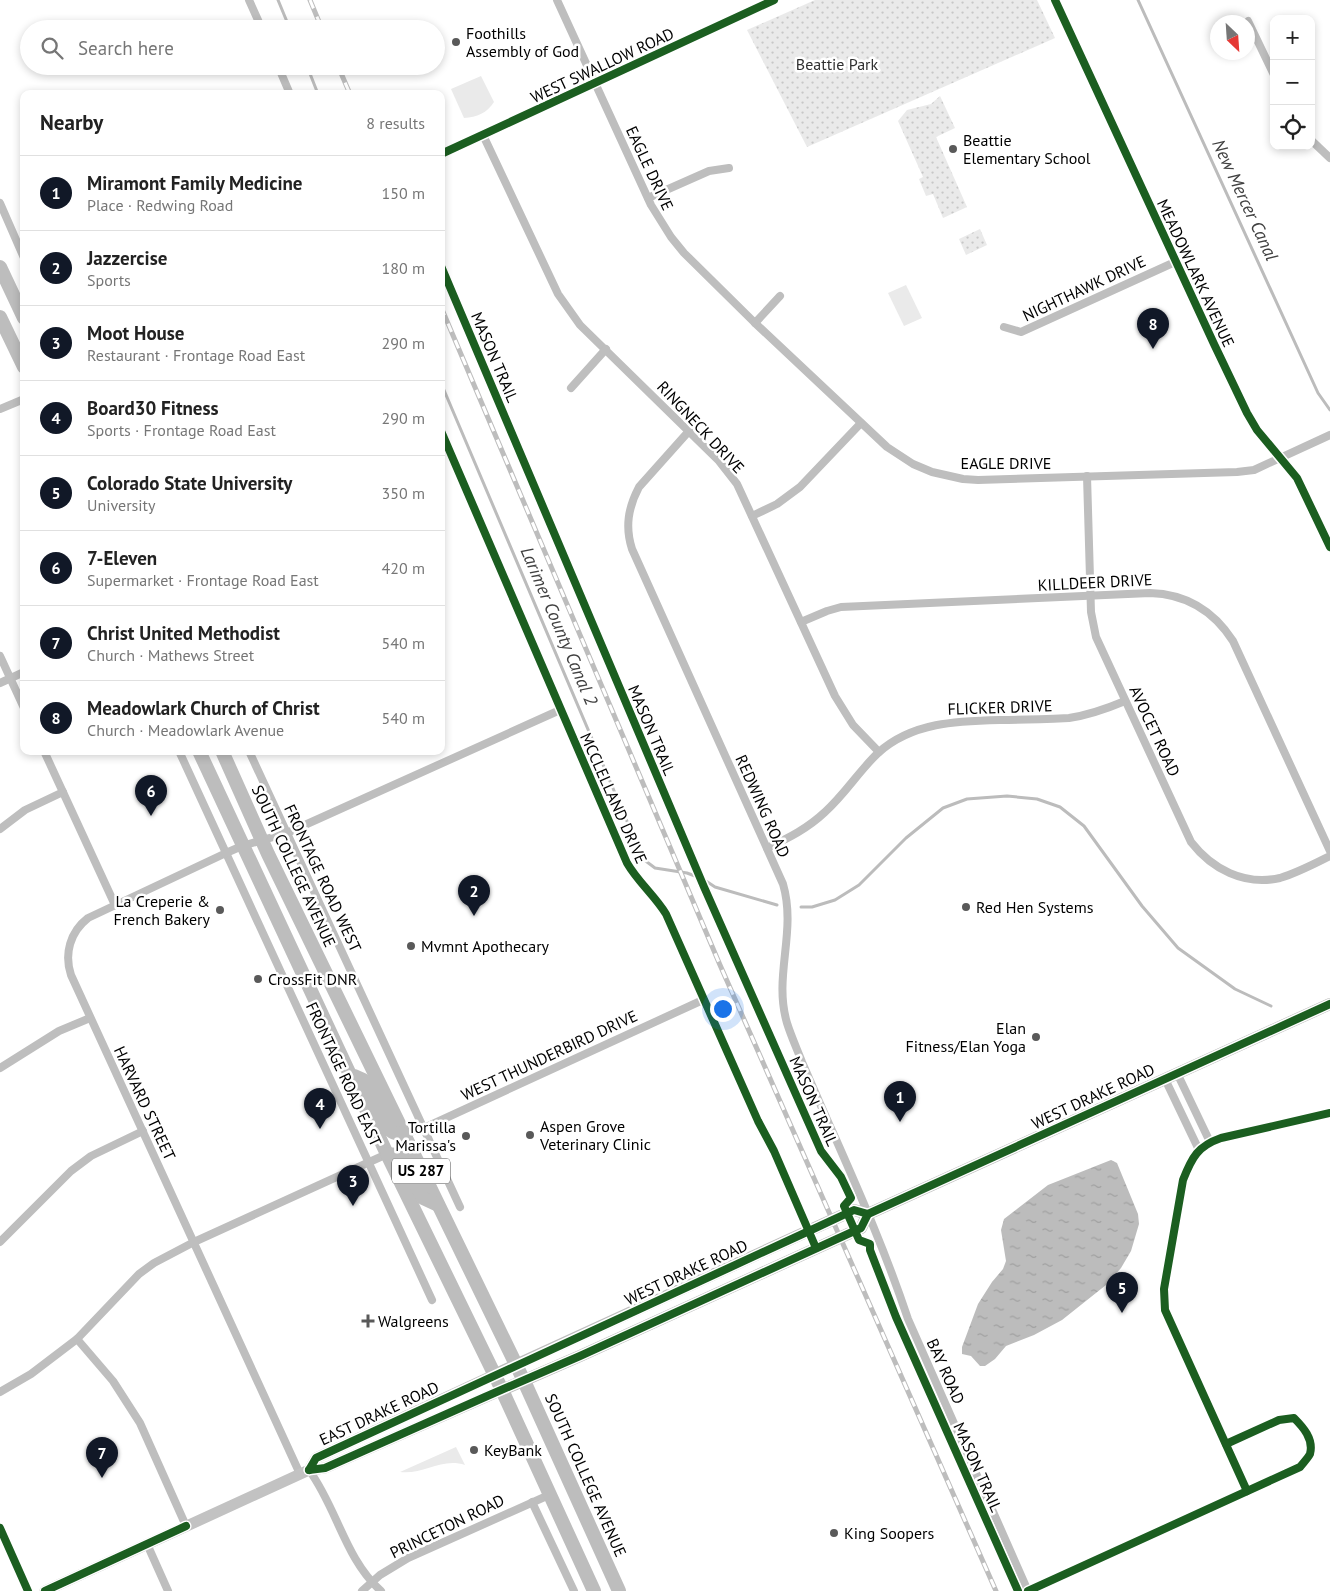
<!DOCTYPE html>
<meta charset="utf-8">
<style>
:root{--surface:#fff;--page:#f6f6f6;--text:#222;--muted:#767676;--line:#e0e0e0;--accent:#111827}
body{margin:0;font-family:"PT Sans",sans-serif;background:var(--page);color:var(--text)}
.controls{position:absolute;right:15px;top:15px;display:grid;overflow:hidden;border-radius:10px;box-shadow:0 2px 8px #0003}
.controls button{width:45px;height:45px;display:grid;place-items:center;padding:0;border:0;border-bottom:1px solid var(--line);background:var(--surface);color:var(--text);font:25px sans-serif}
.compass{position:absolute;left:1210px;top:15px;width:45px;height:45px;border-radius:50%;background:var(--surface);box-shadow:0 2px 8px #0003;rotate:155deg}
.you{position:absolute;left:722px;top:1008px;width:18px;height:18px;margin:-12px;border:4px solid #fff;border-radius:50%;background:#1a73e8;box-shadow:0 0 0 8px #1a73e833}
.badge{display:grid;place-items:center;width:32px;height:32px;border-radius:50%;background:var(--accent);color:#fff;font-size:16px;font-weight:700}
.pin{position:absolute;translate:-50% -41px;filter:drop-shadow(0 1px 2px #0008)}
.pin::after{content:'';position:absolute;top:26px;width:18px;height:15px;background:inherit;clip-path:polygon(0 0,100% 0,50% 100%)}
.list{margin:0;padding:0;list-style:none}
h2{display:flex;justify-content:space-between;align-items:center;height:65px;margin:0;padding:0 20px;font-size:21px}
h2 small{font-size:16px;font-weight:400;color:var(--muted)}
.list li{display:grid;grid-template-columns:32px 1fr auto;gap:15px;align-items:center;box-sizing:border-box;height:75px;padding:0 20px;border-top:1px solid var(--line)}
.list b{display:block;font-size:19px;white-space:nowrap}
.list p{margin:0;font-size:16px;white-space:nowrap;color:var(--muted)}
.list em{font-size:16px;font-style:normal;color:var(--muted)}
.icon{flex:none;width:28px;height:28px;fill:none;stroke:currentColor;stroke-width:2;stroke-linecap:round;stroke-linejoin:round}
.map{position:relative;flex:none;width:1330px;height:1591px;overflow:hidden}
.search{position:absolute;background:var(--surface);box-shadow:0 2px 8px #0003;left:20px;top:20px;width:425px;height:55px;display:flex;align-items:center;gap:12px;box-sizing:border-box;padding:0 18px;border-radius:28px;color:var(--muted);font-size:19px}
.panel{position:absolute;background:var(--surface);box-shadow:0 2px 8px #0003;left:20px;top:90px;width:425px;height:665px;border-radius:10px}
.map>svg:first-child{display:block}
</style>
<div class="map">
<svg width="1330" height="1591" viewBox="0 0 1330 1591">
<defs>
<pattern id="park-dots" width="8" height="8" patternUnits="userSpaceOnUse" patternTransform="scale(1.25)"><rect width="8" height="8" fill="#eaeaea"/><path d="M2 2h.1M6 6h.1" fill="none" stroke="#c7c7c7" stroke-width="1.8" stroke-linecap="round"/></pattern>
<pattern id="water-ripples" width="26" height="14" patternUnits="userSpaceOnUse" patternTransform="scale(1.25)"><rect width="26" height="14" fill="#bcbcbc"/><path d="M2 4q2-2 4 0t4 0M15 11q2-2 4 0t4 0" fill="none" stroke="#a0a0a0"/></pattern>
</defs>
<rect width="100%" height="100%" fill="#fff"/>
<g fill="#eaeaea">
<path d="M481,76l13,26c-7,11 -17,15 -30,16l-13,-29z"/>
<polygon points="906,285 922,318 904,326 888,293"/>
<path d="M456,1447l9,18c-23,-8 -42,10 -65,7z"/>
</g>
<g fill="url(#park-dots)">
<polygon points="815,0 1037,0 1055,38 807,147 747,30"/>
<polygon points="940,96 955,128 936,137 967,207 943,218 933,194 926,196 919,179 923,177 898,121 907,110 931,104"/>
<polygon points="980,229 987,245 966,255 959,239"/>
</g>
<polygon fill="url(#water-ripples)" points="1111,1160 1117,1163 1138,1214 1139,1224 1131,1251 1121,1268 1106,1285 1062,1320 1034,1335 1006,1346 995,1359 985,1366 980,1366 971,1356 962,1354 962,1347 978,1304 992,1282 1003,1269 1006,1261 1001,1230 1004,1219 1048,1185"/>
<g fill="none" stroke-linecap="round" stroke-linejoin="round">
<g stroke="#bcbcbc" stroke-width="3">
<polyline points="278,0 290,29"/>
<polyline points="1138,0 1318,393 1330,410"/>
<polyline points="307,66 318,94"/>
<polyline points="441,383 643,859 655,868 687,873 703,879 715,887 777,905"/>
<polyline points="801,907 812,907 835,900 859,885 906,838 943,808 967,799 1007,796 1037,799 1060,807 1084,826 1142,906 1178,948 1235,989 1271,1006"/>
</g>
<g stroke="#bebebe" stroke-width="8">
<polyline points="249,0 262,29"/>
<polyline points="557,0 651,205 671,237 684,253 755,323 887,447 913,464 932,472 963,479 978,480 1237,472 1254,470 1330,435"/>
<polyline points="1055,0 1214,344 1247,413 1257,430 1297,478 1330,547"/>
<polyline points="1248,21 1274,75"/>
<polyline points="278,66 290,94"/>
<polyline points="483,135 558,294 580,325 719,461 737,484 835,696 853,725 879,752"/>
<polyline points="1311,140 1330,158"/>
<polyline points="441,154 774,0"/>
<polyline points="648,198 709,171 729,168"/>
<polyline points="0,203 24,258"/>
<polyline points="755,323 780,296"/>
<polyline points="1004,327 1021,332 1175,262"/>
<polyline points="571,388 606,349"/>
<polyline points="0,409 24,399"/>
<path d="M441,431l186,432c11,19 28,33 39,51l92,207 16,30 42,97"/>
<path d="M689,431l-50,56c-11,21 -14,40 -7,62l151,335c14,48 -10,92 4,139 4,13 10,26 15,39 11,25 21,49 32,73 27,61 53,121 74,184l120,272"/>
<path d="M1087,476l4,136 5,25 95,205c21,27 53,44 89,36 17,-5 34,-14 50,-22"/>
<polyline points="752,516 777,504 800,487 861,423"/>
<path d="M801,622l26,-11 14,-4 309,-14c36,1 63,17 83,48l97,210"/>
<polyline points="0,656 24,708"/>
<polyline points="0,683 24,672"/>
<polyline points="44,751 115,905"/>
<polyline points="179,751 432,1300"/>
<polyline points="249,751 460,1207"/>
<polyline points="0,829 25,810 63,792"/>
<path d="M767,848c22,-10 41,-20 58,-36 20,-18 34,-41 53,-59 34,-31 80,-32 122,-33 23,0 46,-1 69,-2 20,-3 37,-9 56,-17"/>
<polyline points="0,1068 59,1031 90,1018"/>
<polyline points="1177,1073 1210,1142"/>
<polyline points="1165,1079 1199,1150"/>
<polyline points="404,1134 424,1128 705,999"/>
<path d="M1176,1218c6,-36 6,-66 45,-80l109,-25"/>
<polyline points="0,1242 71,1171 91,1156 143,1131"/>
<polyline points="77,1339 113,1381 140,1423 186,1526"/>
<polyline points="0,1392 31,1374 77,1339 139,1274 154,1263 194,1242 387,1154"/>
<path d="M309,1470c28,38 36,89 72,121"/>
<path d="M300,1474l-229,-499c-7,-21 -1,-43 17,-57l138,-65 16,-7 45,-13 273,-123"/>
<polyline points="532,1502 574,1591"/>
<polyline points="0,1528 28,1591"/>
<polyline points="147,1544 168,1591"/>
<polyline points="362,1591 380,1575 408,1558 549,1495"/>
</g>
<g stroke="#c2c2c2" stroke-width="11">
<polyline points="309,1470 316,1458 494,1375"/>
<polyline points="45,1591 309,1470 325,1468 502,1390"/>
</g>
<g stroke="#bdbdbd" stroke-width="12">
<polyline points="494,1375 854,1210 868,1214"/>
<polyline points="502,1390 580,1356 861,1228 868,1214 1330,1004"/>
</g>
<g stroke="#bdbdbd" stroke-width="14">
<polyline points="0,267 24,318"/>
<polyline points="0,317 24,367"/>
<polyline points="199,751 387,1154 502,1390 594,1591"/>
<polyline points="222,751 268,854 524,1381 619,1591"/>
<path d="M354,1076l9,4 23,46c6,7 9,8 18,8"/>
<polyline points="387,1154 397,1155 401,1157 423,1198 438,1205"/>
</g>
<g stroke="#bdbdbd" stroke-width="5">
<g id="rail">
<polyline points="310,0 322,29"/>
<polyline points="338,66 350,94"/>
<polyline points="441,307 720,965 996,1591"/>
</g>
</g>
<use href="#rail" stroke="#fff" stroke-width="3" stroke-dasharray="9" stroke-linecap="butt"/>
<g stroke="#fff" stroke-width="11">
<g id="cycleway">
<polyline points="1055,0 1214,344 1247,413 1257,430 1297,478 1330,547"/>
<polyline points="441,154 774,0"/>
<polyline points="441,266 704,887 821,1151 841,1177 851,1198 844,1206 859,1240 870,1244 870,1250 896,1317 1018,1591"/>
<path d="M441,431l186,432c11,19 28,33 39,51l92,207 16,30 42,97"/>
<polyline points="309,1470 325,1468 485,1397 580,1356 861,1228 868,1214 1330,1004"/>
<polyline points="309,1470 316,1458 809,1231 854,1210 868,1214"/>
<path d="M1247,1491l-82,-181 -1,-21 19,-109c9,-23 15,-34 38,-42l109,-25"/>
<polyline points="0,1528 28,1591"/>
<polyline points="45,1591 186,1526"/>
<path d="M1028,1591l272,-124c3,-4 8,-9 10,-13 4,-15 -7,-27 -16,-36l-15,2 -53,24"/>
</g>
</g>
<use href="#cycleway" stroke="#1b5e20" stroke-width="8"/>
</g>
<g fill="#595959" stroke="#fff" stroke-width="2">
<circle cx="456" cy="42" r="5"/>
<circle cx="953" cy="149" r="5"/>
<circle cx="966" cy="907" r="5"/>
<circle cx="220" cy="910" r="5"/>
<circle cx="411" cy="946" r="5"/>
<circle cx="258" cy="979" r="5"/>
<circle cx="1036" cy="1037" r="5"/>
<circle cx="530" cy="1135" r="5"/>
<circle cx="466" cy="1136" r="5"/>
<path d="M365.5 1313.5h5v5h5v5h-5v5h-5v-5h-5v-5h5z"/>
<circle cx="474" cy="1450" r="5"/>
<circle cx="834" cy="1533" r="5"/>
</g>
<g text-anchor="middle" stroke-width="5" stroke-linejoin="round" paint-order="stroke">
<rect fill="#fff" stroke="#4c4c4c" stroke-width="1" x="392" y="1158.5" width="58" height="25" rx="4"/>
<g font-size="15" font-weight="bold" fill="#000">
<text x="421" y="1176">US 287</text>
</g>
<g font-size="16" fill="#000" stroke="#fff" text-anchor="start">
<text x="466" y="39">Foothills<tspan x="466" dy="18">Assembly of God</tspan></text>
<text x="963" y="146">Beattie<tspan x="963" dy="18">Elementary School</tspan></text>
<text x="210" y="907" text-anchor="end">La Creperie &amp;<tspan x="210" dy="18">French Bakery</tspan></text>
<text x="976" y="913">Red Hen Systems</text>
<text x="421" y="952">Mvmnt Apothecary</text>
<text x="268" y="985">CrossFit DNR</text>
<text x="1026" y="1034" text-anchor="end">Elan<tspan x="1026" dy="18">Fitness/Elan Yoga</tspan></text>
<text x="540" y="1132">Aspen Grove<tspan x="540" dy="18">Veterinary Clinic</tspan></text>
<text x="456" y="1133" text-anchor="end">Tortilla<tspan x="456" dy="18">Marissa's</tspan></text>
<text x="378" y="1327">Walgreens</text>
<text x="484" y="1456">KeyBank</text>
<text x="844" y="1539">King Soopers</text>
</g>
<g font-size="16" fill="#303030" stroke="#fff">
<text x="837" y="70">Beattie Park</text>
</g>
<g font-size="16" fill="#000" stroke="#fff">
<text transform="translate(602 65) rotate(-25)" y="6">WEST SWALLOW ROAD</text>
<text transform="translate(650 168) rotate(65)" y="6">EAGLE DRIVE</text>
<text transform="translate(1196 273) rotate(65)" y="6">MEADOWLARK AVENUE</text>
<text transform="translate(1084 288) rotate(-25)" y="6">NIGHTHAWK DRIVE</text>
<text transform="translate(495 357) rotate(67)" y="6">MASON TRAIL</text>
<text transform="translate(701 427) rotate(47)" y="6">RINGNECK DRIVE</text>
<text x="1006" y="469">EAGLE DRIVE</text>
<text transform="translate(1095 582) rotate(-3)" y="6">KILLDEER DRIVE</text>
<text transform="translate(1000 707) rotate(-2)" y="6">FLICKER DRIVE</text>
<text transform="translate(652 730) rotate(67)" y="6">MASON TRAIL</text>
<text transform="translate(1155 731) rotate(65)" y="6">AVOCET ROAD</text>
<text transform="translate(614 798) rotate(66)" y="6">MCCLELLAND DRIVE</text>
<text transform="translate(763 806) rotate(66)" y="6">REDWING ROAD</text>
<text transform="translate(294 866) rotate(65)" y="6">SOUTH COLLEGE AVENUE</text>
<text transform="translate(323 878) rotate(65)" y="6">FRONTAGE ROAD WEST</text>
<text transform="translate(549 1055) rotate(-25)" y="6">WEST THUNDERBIRD DRIVE</text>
<text transform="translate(344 1074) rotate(65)" y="6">FRONTAGE ROAD EAST</text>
<text transform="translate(1093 1096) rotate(-25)" y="6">WEST DRAKE ROAD</text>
<text transform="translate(814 1101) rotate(66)" y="6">MASON TRAIL</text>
<text transform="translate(145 1103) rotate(65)" y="6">HARVARD STREET</text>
<text transform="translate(686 1272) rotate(-25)" y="6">WEST DRAKE ROAD</text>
<text transform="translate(946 1371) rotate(66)" y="6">BAY ROAD</text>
<text transform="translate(379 1413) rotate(-25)" y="6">EAST DRAKE ROAD</text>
<text transform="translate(978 1467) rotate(66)" y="6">MASON TRAIL</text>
<text transform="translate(586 1475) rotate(66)" y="6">SOUTH COLLEGE AVENUE</text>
<text transform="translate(447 1526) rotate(-26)" y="6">PRINCETON ROAD</text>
</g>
<g font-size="18" font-style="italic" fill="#414141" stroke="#fff">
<text transform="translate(1245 200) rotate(65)" y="6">New Mercer Canal</text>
<text transform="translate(559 626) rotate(67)" y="6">Larimer County Canal 2</text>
</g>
</g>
</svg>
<div class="controls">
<button>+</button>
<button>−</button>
<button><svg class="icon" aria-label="locate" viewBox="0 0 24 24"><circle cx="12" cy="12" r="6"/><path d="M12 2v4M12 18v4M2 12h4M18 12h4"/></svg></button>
</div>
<svg class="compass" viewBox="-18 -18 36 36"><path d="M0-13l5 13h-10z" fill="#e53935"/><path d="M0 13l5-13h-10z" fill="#767676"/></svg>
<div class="you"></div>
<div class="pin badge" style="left:900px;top:1122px">1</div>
<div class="pin badge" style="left:474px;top:916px">2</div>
<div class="pin badge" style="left:353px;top:1206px">3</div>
<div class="pin badge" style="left:320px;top:1129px">4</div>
<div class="pin badge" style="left:1122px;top:1313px">5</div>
<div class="pin badge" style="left:151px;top:816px">6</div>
<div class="pin badge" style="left:102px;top:1478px">7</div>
<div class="pin badge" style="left:1153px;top:349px">8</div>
<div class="search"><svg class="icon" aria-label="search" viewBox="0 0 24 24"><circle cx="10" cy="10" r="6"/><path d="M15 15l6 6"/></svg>Search here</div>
<section class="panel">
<h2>Nearby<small>8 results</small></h2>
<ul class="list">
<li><span class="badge">1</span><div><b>Miramont Family Medicine</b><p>Place · Redwing Road</p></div><em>150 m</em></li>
<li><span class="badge">2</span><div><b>Jazzercise</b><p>Sports</p></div><em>180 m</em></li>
<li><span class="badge">3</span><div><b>Moot House</b><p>Restaurant · Frontage Road East</p></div><em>290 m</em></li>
<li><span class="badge">4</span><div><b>Board30 Fitness</b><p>Sports · Frontage Road East</p></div><em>290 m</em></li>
<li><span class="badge">5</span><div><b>Colorado State University</b><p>University</p></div><em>350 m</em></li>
<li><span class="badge">6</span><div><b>7-Eleven</b><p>Supermarket · Frontage Road East</p></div><em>420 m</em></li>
<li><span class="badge">7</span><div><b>Christ United Methodist</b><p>Church · Mathews Street</p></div><em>540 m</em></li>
<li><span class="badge">8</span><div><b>Meadowlark Church of Christ</b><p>Church · Meadowlark Avenue</p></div><em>540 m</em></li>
</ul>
</section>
</div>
